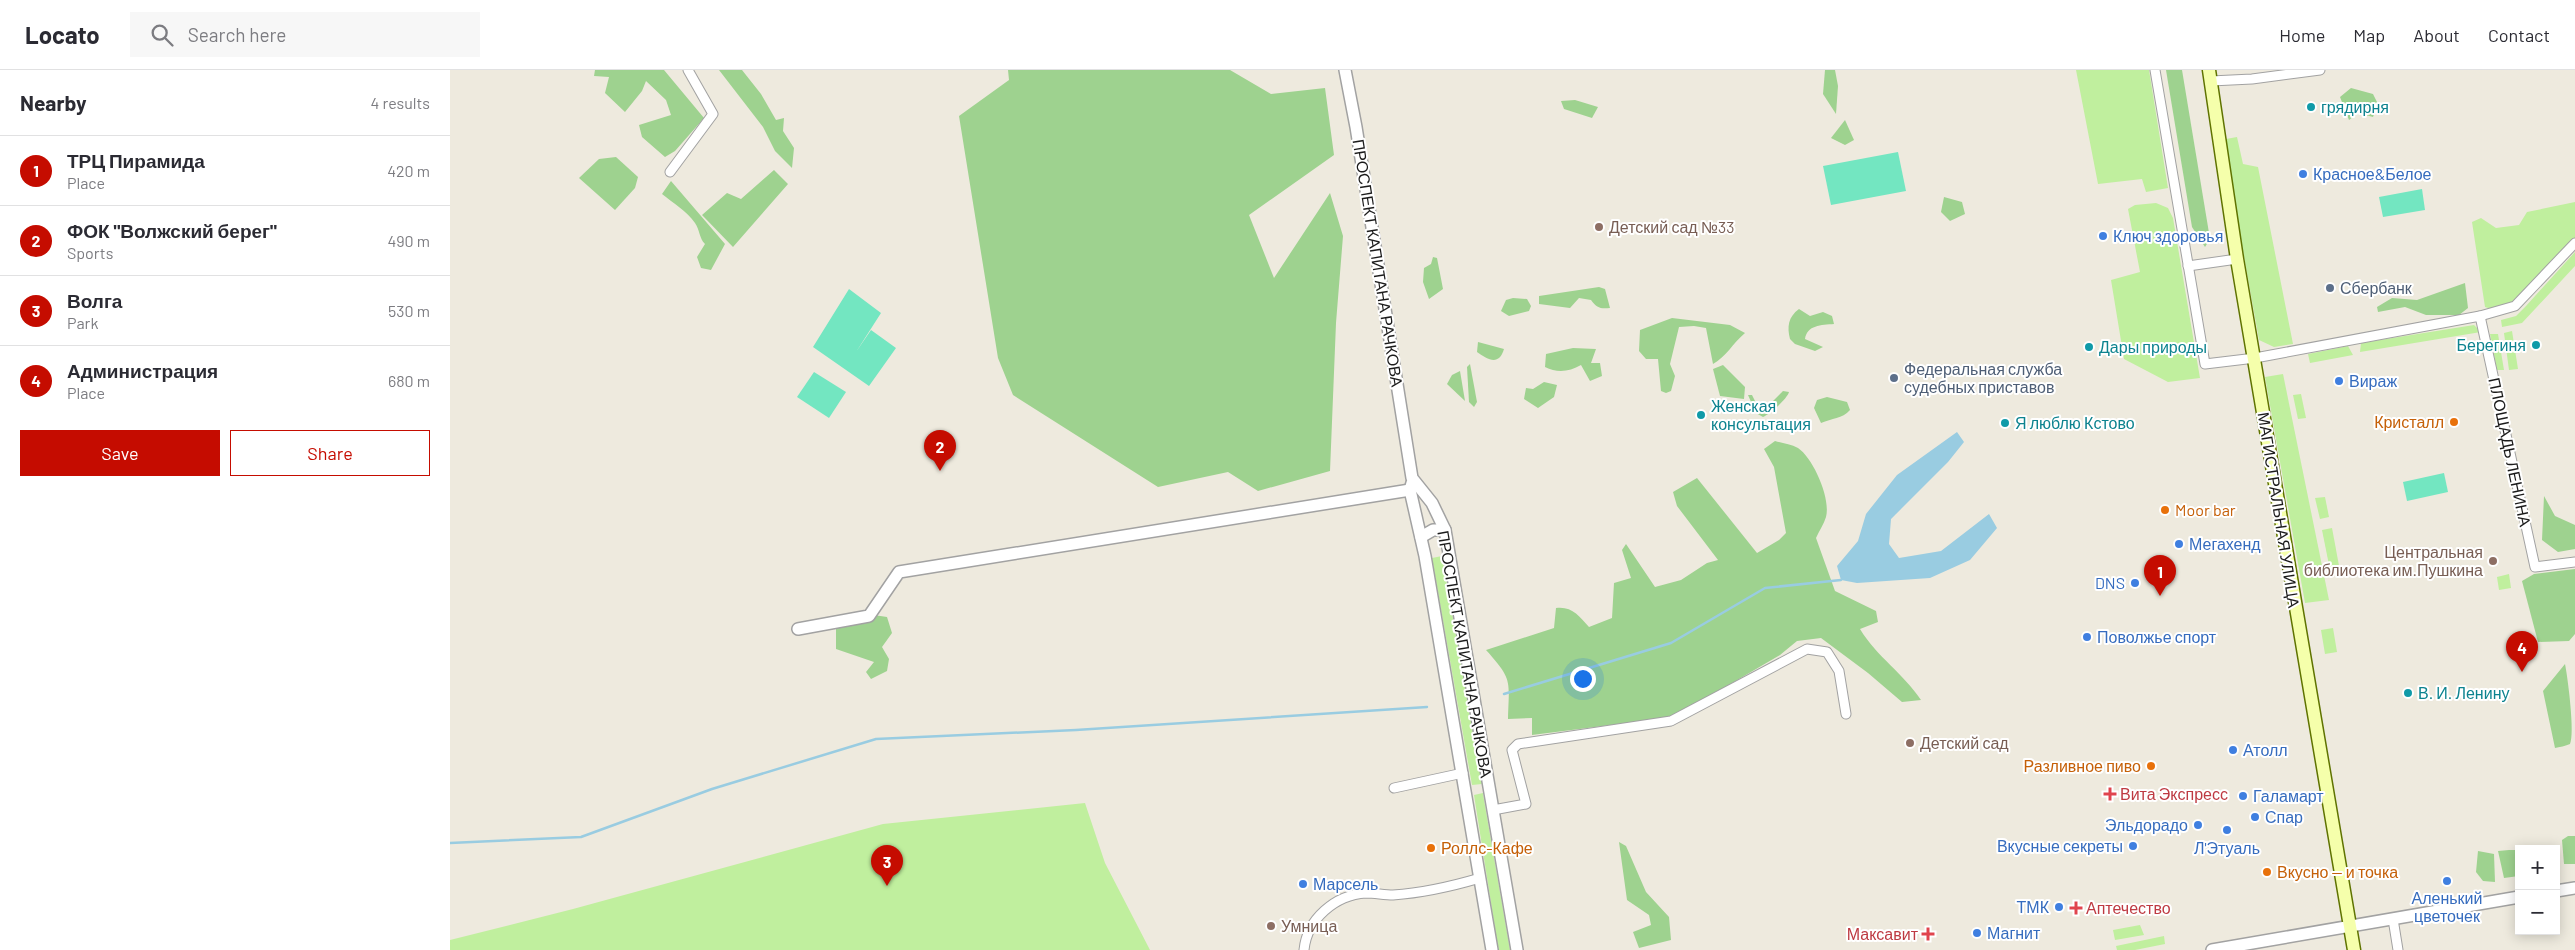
<!DOCTYPE html>
<meta charset="utf-8">
<style>
:root{--surface:#fff;--page:#f7f7f7;--text:#2b2b33;--muted:#7c7c81;--line:#e1e1e2;--accent:#c50c00}
body{margin:0;font-family:Barlow,sans-serif;background:var(--page);color:var(--text)}
.controls{position:absolute;right:15px;bottom:15px;display:grid;overflow:hidden;border-radius:0px;box-shadow:0 2px 12px #0003}
.controls button{width:45px;height:45px;display:grid;place-items:center;padding:0;border:0;border-bottom:1px solid var(--line);background:var(--surface);color:var(--text);font:25px sans-serif}
.you{position:absolute;left:1132px;top:608px;width:18px;height:18px;margin:-12px;border:4px solid #fff;border-radius:50%;background:#1a73e8;box-shadow:0 0 0 8px #1a73e833}
.badge{display:grid;place-items:center;width:32px;height:32px;border-radius:50%;background:var(--accent);color:#fff;font-size:16px;font-weight:700}
.pin{position:absolute;translate:-50% -41px;filter:drop-shadow(0 1px 2px #0008)}
.pin::after{content:'';position:absolute;top:26px;width:18px;height:15px;background:inherit;clip-path:polygon(0 0,100% 0,50% 100%)}
.list{margin:0;padding:0;list-style:none}
h2{display:flex;justify-content:space-between;align-items:center;height:65px;margin:0;padding:0 20px;font-size:21px}
h2 small{font-size:16px;font-weight:400;color:var(--muted)}
.list li{display:grid;grid-template-columns:32px 1fr auto;gap:15px;align-items:center;box-sizing:border-box;height:70px;padding:0 20px;border-top:1px solid var(--line)}
.list b{display:block;font-size:19px;white-space:nowrap}
.list p{margin:0;font-size:16px;white-space:nowrap;color:var(--muted)}
.list em{font-size:16px;font-style:normal;color:var(--muted)}
.actions{display:flex;gap:10px;padding:15px 20px}
.actions a{flex:1;padding:11px 0;border:1px solid var(--accent);border-radius:0px;text-align:center;font-size:18px;color:var(--accent)}
.actions .main{background:var(--accent);color:#fff}
.icon{flex:none;width:28px;height:28px;fill:none;stroke:currentColor;stroke-width:2;stroke-linecap:round;stroke-linejoin:round}
.map{position:relative;flex:none;width:2125px;height:880px;overflow:hidden}
header{display:flex;align-items:center;gap:30px;box-sizing:border-box;height:70px;padding:0 25px;background:var(--surface);border-bottom:1px solid var(--line)}
header strong{font-size:24px}
nav{display:flex;gap:28px;margin-inline-start:auto;font-size:18px}
.search{width:350px;height:45px;background:var(--page);display:flex;align-items:center;gap:12px;box-sizing:border-box;padding:0 18px;border-radius:0px;color:var(--muted);font-size:19px}
main{display:flex}
aside{flex:1;background:var(--surface)}
.map>svg:first-child{display:block}
</style>
<header>
<strong>Locato</strong>
<div class="search"><svg class="icon" aria-label="search" viewBox="0 0 24 24"><circle cx="10" cy="10" r="6"/><path d="M15 15l6 6"/></svg>Search here</div>
<nav><a>Home</a><a>Map</a><a>About</a><a>Contact</a></nav>
</header>
<main>
<aside>
<h2>Nearby<small>4 results</small></h2>
<ul class="list">
<li><span class="badge">1</span><div><b>ТРЦ Пирамида</b><p>Place</p></div><em>420 m</em></li>
<li><span class="badge">2</span><div><b>ФОК &quot;Волжский берег&quot;</b><p>Sports</p></div><em>490 m</em></li>
<li><span class="badge">3</span><div><b>Волга</b><p>Park</p></div><em>530 m</em></li>
<li><span class="badge">4</span><div><b>Администрация</b><p>Place</p></div><em>680 m</em></li>
</ul>
<div class="actions"><a class="main">Save</a><a>Share</a></div>
</aside>
<div class="map">
<svg width="2125" height="880" viewBox="0 0 2125 880">
<rect width="100%" height="100%" fill="#eeeade"/>
<g fill="#c0ef9e">
<polygon points="1626,0 1699,0 1718,118 1696,122 1692,109 1648,114"/>
<polygon points="1787,67 1793,94 1808,97 1843,274 1824,277 1809,270 1776,86 1776,69"/>
<polygon points="2125,132 2125,168 2062,234 2041,239 2035,237 2022,152 2031,148 2046,158 2069,155 2077,142"/>
<polygon points="1706,133 1718,138 1723,148 1750,308 1718,312 1674,289 1661,210 1690,202 1678,139 1685,135"/>
<polygon points="2125,182 2125,196 2072,253 2052,257 2051,250 2066,246 2076,236"/>
<polygon points="2024,255 2031,262 1910,282 1911,273"/>
<polygon points="2062,261 2068,299 2059,300 2054,263"/>
<polygon points="2040,264 2048,264 2054,300 2047,300"/>
<polygon points="1898,276 1903,285 1860,293 1858,284"/>
<polygon points="1833,304 1879,530 1855,533 1815,307"/>
<polygon points="1851,324 1856,348 1848,349 1843,325"/>
<polygon points="1875,427 1879,447 1870,449 1865,428"/>
<polygon points="1882,458 1890,501 1881,505 1872,460"/>
<polygon points="992,486 1032,714 1022,715 982,488"/>
<polygon points="2059,504 2061,518 2049,520 2047,507"/>
<polygon points="1883,558 1887,582 1875,584 1871,560"/>
<polygon points="1033,723 1033,724 1060,880 1049,880 1047,871 1024,725"/>
<polygon points="635,733 655,793 700,880 0,880 0,870 123,839 433,754"/>
<polygon points="1690,855 1694,865 1665,870 1663,860"/>
<polygon points="1714,866 1715,874 1685,880 1667,880 1666,876"/>
</g>
<g fill="#9ed28f">
<polygon points="145,0 214,0 254,48 225,81 215,87 192,67 189,55 221,45 216,30 196,11 192,21 175,42 155,23 159,7 144,6"/>
<polygon points="269,0 292,0 311,24 326,50 334,48 333,61 344,78 342,98 325,81 313,57"/>
<polygon points="558,0 780,0 821,24 875,18 884,85 799,145 824,208 880,123 893,166 886,253 880,401 808,421 778,402 708,417 563,325 548,288 509,46 559,10"/>
<polygon points="1375,0 1385,0 1388,16 1386,44 1373,24"/>
<polygon points="1716,0 1732,0 1760,169 1755,177 1742,157"/>
<polygon points="1901,18 1923,24 1928,34 1923,47 1908,43 1899,50 1890,27"/>
<polygon points="1125,30 1148,37 1142,48 1114,39 1111,31"/>
<polygon points="1395,50 1404,70 1395,75 1381,68"/>
<polygon points="166,87 188,107 185,118 165,140 129,108 149,89"/>
<polygon points="324,100 338,114 283,177 252,145 277,123 291,129"/>
<path d="M221,111l54,63 -14,26 -10,-2 -4,-11 8,-13c-6,-6 -5,-14 -10,-21 -8,-12 -22,-20 -33,-29z"/>
<polygon points="1494,127 1512,132 1515,144 1500,151 1491,142"/>
<polygon points="983,187 987,188 993,219 979,229 973,212 974,198 981,194"/>
<polygon points="2015,213 2018,238 2009,245 1976,245 1955,237 1928,242 1927,237 1942,228 1967,230"/>
<path d="M1149,217l6,2 5,19c-10,1 -13,0 -19,-8l-12,-2 -9,10 -31,-4v-8z"/>
<polygon points="1063,228 1077,229 1081,236 1079,241 1059,246 1051,241 1056,230"/>
<path d="M1349,239l11,7 13,-4 9,4 2,8c-13,1 -27,1 -29,15l18,8 -8,4 -20,-7 -5,-5c-3,-12 -2,-22 9,-30z"/>
<path d="M1222,248l58,7 15,8c-12,10 -19,24 -32,31l-7,-36 -12,-2 -15,1 -9,37 5,12 -4,15 -5,2 -5,-2 -3,-32h-12l-7,-8 1,-21z"/>
<path d="M1028,272l26,7c-5,17 -16,11 -27,3z"/>
<path d="M1123,278l23,1 -5,14h9l2,13 -12,5 -9,-16c-12,7 -24,8 -36,2l1,-13z"/>
<polygon points="1020,294 1027,332 1024,337 1019,332 1017,297"/>
<polygon points="1273,295 1295,317 1294,329 1270,326 1263,299"/>
<polygon points="1010,301 1015,331 997,314 1002,305"/>
<polygon points="1094,312 1107,315 1104,327 1088,338 1074,329 1076,318 1083,319"/>
<path d="M1333,321l6,1c-2,7 -19,22 -26,25l-7,-4 -8,-18h4l4,8h15z"/>
<path d="M1377,327l20,5 3,8c-8,9 -18,8 -29,13l-7,-15 3,-8z"/>
<path d="M1325,371c7,2 16,3 23,7 15,10 33,50 28,69 -2,7 -7,14 -10,21l19,53 41,20 2,11 -18,7c17,28 44,45 61,71l-19,2 -34,-29 -47,-35 -24,3 -17,14 -106,62 -142,18v-17l-24,1c1,-39 5,-39 -22,-69l68,-22 2,-20c16,-2 23,8 33,19l23,-9 2,-35 17,-5 -9,-28 4,-6 29,43 26,-7 26,-17 11,-3 -41,-54 -4,-14 24,-14 60,75 22,-13 7,-7 -12,-66 -10,-18z"/>
<polygon points="2094,426 2105,446 2125,455 2125,479 2108,482 2092,470"/>
<polygon points="2125,499 2125,564 2119,571 2088,572 2072,511 2084,504"/>
<polygon points="417,544 437,547 442,563 432,577 439,589 437,601 421,609 416,602 424,592 386,579 386,559 406,545 415,554"/>
<path d="M2115,594c3,15 10,70 5,80 -4,2 -11,3 -15,4l-12,-57z"/>
<polygon points="2118,766 2125,766 2125,794 2114,794 2112,770"/>
<polygon points="1169,772 1176,776 1196,822 1219,847 1221,870 1189,878 1183,862 1201,855 1199,845 1177,830"/>
<polygon points="2069,779 2069,806 2054,808 2048,781 2070,779 2071,779"/>
<polygon points="2028,781 2044,784 2045,812 2033,811 2026,802"/>
</g>
<g fill="#73e6c1">
<polygon points="1448,82 1456,121 1381,135 1373,96"/>
<polygon points="1972,119 1975,140 1933,147 1929,127"/>
<polygon points="399,219 431,243 406,282 421,260 446,278 419,316 363,277"/>
<polygon points="364,302 396,322 379,348 347,327"/>
<polygon points="1994,403 1998,422 1957,431 1953,412"/>
</g>
<polygon fill="#99cce1" points="1507,362 1514,372 1498,392 1441,449 1439,474 1449,488 1491,481 1539,444 1547,458 1520,490 1480,508 1407,513 1391,510 1387,496 1408,471 1416,444 1447,405"/>
<g fill="none" stroke-linecap="round" stroke-linejoin="round">
<g stroke="#99cce1" stroke-width="2.5">
<polyline points="1054,624 1221,573 1315,518 1391,510"/>
<polyline points="0,773 131,767 262,719 426,669 626,660 977,637"/>
</g>
<g stroke="#a2a2a2" stroke-width="11">
<g id="minor">
<polyline points="1705,0 1755,294 1805,288 2030,246 2085,497 2125,492"/>
<polyline points="1761,11 1802,9 1870,0"/>
<polyline points="220,102 263,44 238,0"/>
<polyline points="1738,196 1787,189"/>
<polyline points="2030,246 2065,236 2125,173"/>
<polyline points="944,718 1013,703"/>
<polyline points="1043,740 1076,734 1062,680 1068,674 1221,651 1357,579 1377,582 1389,601 1396,644"/>
<polyline points="1943,849 1948,880"/>
<path d="M854,880c3,-31 31,-55 62,-57 9,0 18,2 27,2 29,-2 60,-9 87,-17"/>
</g>
</g>
<g stroke="#a2a2a2" stroke-width="14">
<g id="tertiary">
<polyline points="895,0 906,57 962,408 982,433 995,460 1067,880"/>
<polyline points="962,413 960,420 975,486 1042,880"/>
<polyline points="971,467 983,460 995,460"/>
<polyline points="348,559 419,546 449,502 960,420"/>
<polyline points="2106,821 2125,818"/>
<polyline points="1762,880 2069,827"/>
</g>
</g>
<g stroke="#5f7300" stroke-width="15">
<polyline id="secondary" points="1759,0 1787,189 1904,880"/>
</g>
<use href="#minor" stroke="#fff" stroke-width="9"/>
<use href="#tertiary" stroke="#fff" stroke-width="11"/>
<use href="#secondary" stroke="#f5ffab" stroke-width="12"/>
</g>
<g fill="#0f9aa8" stroke="#fff" stroke-width="2">
<circle cx="1861" cy="37" r="5"/>
<circle cx="2086" cy="275" r="5"/>
<circle cx="1639" cy="277" r="5"/>
<circle cx="1251" cy="345" r="5"/>
<circle cx="1555" cy="353" r="5"/>
<circle cx="1958" cy="623" r="5"/>
</g>
<g fill="#3f7fe0" stroke="#fff" stroke-width="2">
<circle cx="1853" cy="104" r="5"/>
<circle cx="1653" cy="166" r="5"/>
<circle cx="1889" cy="311" r="5"/>
<circle cx="1729" cy="474" r="5"/>
<circle cx="1685" cy="513" r="5"/>
<circle cx="1637" cy="567" r="5"/>
<circle cx="1783" cy="680" r="5"/>
<circle cx="1793" cy="726" r="5"/>
<circle cx="1805" cy="747" r="5"/>
<circle cx="1748" cy="755" r="5"/>
<circle cx="1777" cy="760" r="5"/>
<circle cx="1683" cy="776" r="5"/>
<circle cx="1997" cy="811" r="5"/>
<circle cx="853" cy="814" r="5"/>
<circle cx="1609" cy="837" r="5"/>
<circle cx="1527" cy="863" r="5"/>
</g>
<g fill="#8d6e63" stroke="#fff" stroke-width="2">
<circle cx="1149" cy="157" r="5"/>
<circle cx="2043" cy="491" r="5"/>
<circle cx="1460" cy="673" r="5"/>
<circle cx="821" cy="856" r="5"/>
</g>
<g fill="#5c6f8a" stroke="#fff" stroke-width="2">
<circle cx="1880" cy="218" r="5"/>
<circle cx="1444" cy="308" r="5"/>
</g>
<g fill="#e8710a" stroke="#fff" stroke-width="2">
<circle cx="2004" cy="352" r="5"/>
<circle cx="1715" cy="440" r="5"/>
<circle cx="1701" cy="696" r="5"/>
<circle cx="981" cy="778" r="5"/>
<circle cx="1817" cy="802" r="5"/>
</g>
<g fill="#e0444e" stroke="#fff" stroke-width="2">
<path d="M1657.5 716.5h5v5h5v5h-5v5h-5v-5h-5v-5h5z"/>
<path d="M1623.5 830.5h5v5h5v5h-5v5h-5v-5h-5v-5h5z"/>
<path d="M1475.5 856.5h5v5h5v5h-5v5h-5v-5h-5v-5h5z"/>
</g>
<g text-anchor="middle" stroke-width="4" stroke-linejoin="round" paint-order="stroke">
<g font-size="16" fill="#0d838f" stroke="#fff" text-anchor="start">
<text x="1871" y="43">грядирня</text>
<text x="2076" y="281" text-anchor="end">Берегиня</text>
<text x="1649" y="283">Дары природы</text>
<text x="1261" y="342">Женская<tspan x="1261" dy="18">консультация</tspan></text>
<text x="1565" y="359">Я люблю Кстово</text>
<text x="1968" y="629">В. И. Ленину</text>
</g>
<g font-size="16" fill="#366cbe" stroke="#fff" text-anchor="start">
<text x="1863" y="110">Красное&amp;Белое</text>
<text x="1663" y="172">Ключ здоровья</text>
<text x="1899" y="317">Вираж</text>
<text x="1739" y="480">Мегахенд</text>
<text x="1675" y="519" text-anchor="end">DNS</text>
<text x="1647" y="573">Поволжье спорт</text>
<text x="1793" y="686">Атолл</text>
<text x="1803" y="732">Галамарт</text>
<text x="1815" y="753">Спар</text>
<text x="1738" y="761" text-anchor="end">Эльдорадо</text>
<text x="1673" y="782" text-anchor="end">Вкусные секреты</text>
<text x="1777" y="784" text-anchor="middle">Л'Этуаль</text>
<text x="863" y="820">Марсель</text>
<text x="1997" y="834" text-anchor="middle">Аленький<tspan x="1997" dy="18">цветочек</tspan></text>
<text x="1599" y="843" text-anchor="end">ТМК</text>
<text x="1537" y="869">Магнит</text>
</g>
<g font-size="16" fill="#785e54" stroke="#fff" text-anchor="start">
<text x="1159" y="163">Детский сад №33</text>
<text x="2033" y="488" text-anchor="end">Центральная<tspan x="2033" dy="18">библиотека им.Пушкина</tspan></text>
<text x="1470" y="679">Детский сад</text>
<text x="831" y="862">Умница</text>
</g>
<g font-size="16" fill="#1b1b1b" stroke="#fff">
<text transform="translate(928 193) rotate(81)" y="6">ПРОСПЕКТ КАПИТАНА РАЧКОВА</text>
<text transform="translate(2060 382) rotate(78)" y="6">ПЛОЩАДЬ ЛЕНИНА</text>
<text transform="translate(1829 440) rotate(81)" y="6">МАГИСТРАЛЬНАЯ УЛИЦА</text>
<text transform="translate(1015 584) rotate(80)" y="6">ПРОСПЕКТ КАПИТАНА РАЧКОВА</text>
</g>
<g font-size="16" fill="#4e5e75" stroke="#fff" text-anchor="start">
<text x="1890" y="224">Сбербанк</text>
<text x="1454" y="305">Федеральная служба<tspan x="1454" dy="18">судебных приставов</tspan></text>
</g>
<g font-size="16" fill="#c56008" stroke="#fff" text-anchor="start">
<text x="1994" y="358" text-anchor="end">Кристалл</text>
<text x="1725" y="446">Moor bar</text>
<text x="1691" y="702" text-anchor="end">Разливное пиво</text>
<text x="991" y="784">Роллс-Кафе</text>
<text x="1827" y="808">Вкусно — и точка</text>
</g>
<g font-size="16" fill="#be3a42" stroke="#fff" text-anchor="start">
<text x="1670" y="730">Вита Экспресс</text>
<text x="1636" y="844">Аптечество</text>
<text x="1468" y="870" text-anchor="end">Максавит</text>
</g>
</g>
</svg>
<div class="controls">
<button>+</button>
<button>−</button>
</div>
<div class="you"></div>
<div class="pin badge" style="left:1710px;top:526px">1</div>
<div class="pin badge" style="left:490px;top:401px">2</div>
<div class="pin badge" style="left:437px;top:816px">3</div>
<div class="pin badge" style="left:2072px;top:602px">4</div>
</div>
</main>
